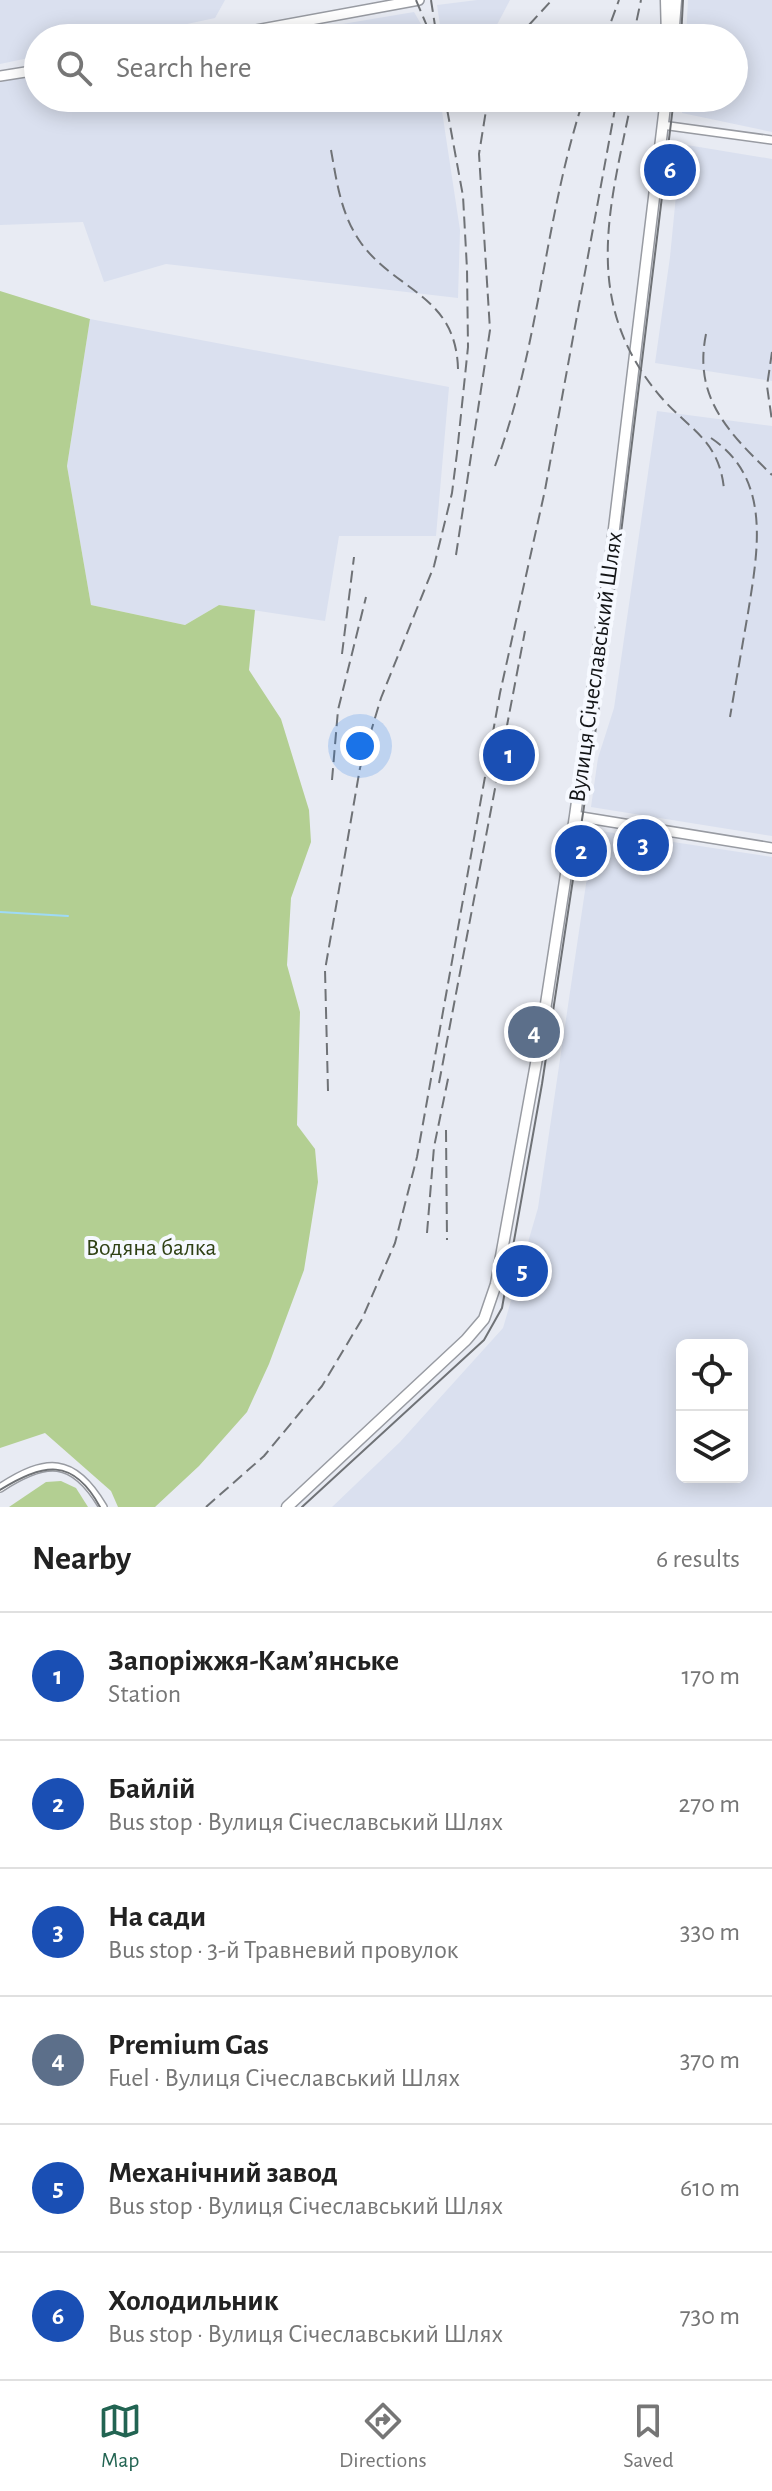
<!DOCTYPE html>
<meta charset="utf-8">
<style>
:root{--surface:#fff;--page:#f2f2f2;--text:#222;--muted:#767676;--line:#e0e0e0;--accent:#226452}
body{margin:0;font-family:"Alegreya Sans",sans-serif;background:var(--page);color:var(--text)}
.controls{position:absolute;right:24px;bottom:24px;display:grid;overflow:hidden;border-radius:12px;box-shadow:0 4px 20px #0003}
.controls button{width:72px;height:72px;display:grid;place-items:center;padding:0;border:0;border-bottom:2px solid var(--line);background:var(--surface);color:var(--text);font:40px sans-serif}
.you{position:absolute;left:360px;top:746px;width:28px;height:28px;margin:-20px;border:6px solid #fff;border-radius:50%;background:#1a73e8;box-shadow:0 0 0 12px #1a73e833}
.badge{display:grid;place-items:center;width:52px;height:52px;border-radius:50%;background:var(--accent);color:#fff;font-size:26px;font-weight:700}
.pin{position:absolute;translate:-50% -50%;border:4px solid #fff;box-shadow:0 2px 8px #0006}
.list{margin:0;padding:0;list-style:none}
h2{display:flex;justify-content:space-between;align-items:center;height:104px;margin:0;padding:0 32px;font-size:34px}
h2 small{font-size:26px;font-weight:400;color:var(--muted)}
.list li{display:grid;grid-template-columns:52px 1fr auto;gap:24px;align-items:center;box-sizing:border-box;height:128px;padding:0 32px;border-top:2px solid var(--line)}
.list b{display:block;font-size:30px;white-space:nowrap}
.list p{margin:0;font-size:26px;white-space:nowrap;color:var(--muted)}
.list em{font-size:26px;font-style:normal;color:var(--muted)}
.icon{flex:none;width:44px;height:44px;fill:none;stroke:currentColor;stroke-width:2;stroke-linecap:round;stroke-linejoin:round}
.map{position:relative;flex:none;width:772px;height:1507px;overflow:hidden}
.search{position:absolute;background:var(--surface);box-shadow:0 4px 20px #0003;left:24px;right:24px;top:24px;height:88px;display:flex;align-items:center;gap:20px;box-sizing:border-box;padding:0 28px;border-radius:44px;color:var(--muted);font-size:30px}
.sheet{height:872px;background:var(--surface)}
nav{display:flex;justify-content:space-around;align-items:center;box-sizing:border-box;height:112px;border-top:2px solid var(--line);background:var(--surface);font-size:22px;color:var(--muted)}
nav a{display:grid;justify-items:center;gap:4px}
nav .on{color:var(--accent)}
.map>svg:first-child{display:block}
</style>
<div class="map">
<svg width="772" height="1507" viewBox="0 0 772 1507">
<rect width="100%" height="100%" fill="#e8ebf3"/>
<g fill="#dae0ef" fill-rule="evenodd">
<polygon points="0,0 225,0 215,18 122,38 38,38 38,56 0,64"/>
<polygon points="477,0 510,0 490,38 442,38 437,5"/>
<polygon points="688,0 772,0 772,132 682,113 683,98 734,98 734,38 686,38"/>
<polygon points="414,12 429,38 259,38"/>
<polygon points="38,75 38,98 440,98 460,230 458,298 166,264 104,282 83,222 0,225 0,82"/>
<polygon points="681,144 772,159 772,381 655,363 670,257"/>
<polygon points="90,319 449,387 436,536 339,536 325,621 219,605 185,625 91,605 67,466"/>
<polygon points="657,411 772,426 772,836 591,807 598,758 614,708"/>
<path d="M594,830l178,27v650h-440l68,-65 103,-114 35,-120zM682,1345h60v132h-60z"/>
</g>
<g fill="#b3cf92">
<polygon points="0,291 90,319 67,466 91,605 185,625 219,605 255,610 249,670 281,719 309,810 311,842 291,898 287,965 300,1012 297,1125 315,1149 318,1182 304,1270 269,1364 247,1412 199,1466 155,1507 118,1507 111,1491 45,1433 0,1448"/>
<polygon points="61,1481 76,1488 88,1507 9,1507 46,1482"/>
</g>
<g fill="none" stroke-linecap="round" stroke-linejoin="round">
<polyline stroke="#9edaf6" stroke-width="2" points="0,912 68,916"/>
<g stroke="#989ba2" stroke-width="10">
<g id="street">
<polyline points="662,125 772,140"/>
<path d="M0,1488c46,-30 73,-32 103,19"/>
</g>
</g>
<g stroke="#989ba2" stroke-width="12">
<g id="secondary">
<polyline points="213,38 419,0"/>
<polyline points="0,76 38,70"/>
<polyline points="575,816 772,848"/>
</g>
</g>
<g stroke="#989ba2" stroke-width="13">
<g id="primary">
<polyline points="666,0 667,38"/>
<polyline points="673,38 676,0"/>
<polyline points="287,1507 466,1340 484,1319 496,1284 541,1036 575,816 609,570 666,98"/>
</g>
</g>
<use href="#street" stroke="#fff" stroke-width="7"/>
<use href="#secondary" stroke="#fff" stroke-width="9"/>
<use href="#primary" stroke="#fff" stroke-width="10"/>
<g stroke="#6f7276" stroke-width="2">
<polyline points="681,38 683,0"/>
<path d="M0,1490c43,-27 73,-33 100,17"/>
<polyline points="302,1507 484,1340 502,1308 542,1084 603,681 674,98"/>
</g>
<g stroke="#6f7276" stroke-width="2" stroke-dasharray="12 6" stroke-linecap="butt">
<polyline points="416,0 432,38"/>
<polyline points="431,0 436,32"/>
<polyline points="517,38 552,0"/>
<polyline points="605,38 619,0"/>
<polyline points="633,38 641,0"/>
<path d="M632,98c-22,109 -52,203 28,298 29,34 59,43 64,93"/>
<path d="M331,150c6,33 10,65 30,93 36,49 95,52 97,126"/>
<path d="M706,334c-13,64 23,99 66,141"/>
<polyline points="772,352 767,386 772,421"/>
<path d="M711,438c61,41 47,112 37,175 -6,34 -12,69 -18,104"/>
<path d="M495,466c45,-119 49,-248 89,-368"/>
<polyline points="456,555 490,330 479,154 488,98"/>
<polyline points="342,654 354,557"/>
<polyline points="332,780 338,710 366,597"/>
<polyline points="439,1083 525,631"/>
<polyline points="328,1091 325,970 360,768 381,698 434,566 452,493 457,453 468,347 467,269 463,196 445,98"/>
<polyline points="446,1130 447,1240"/>
<polyline points="427,1233 434,1147 449,1074"/>
<polyline points="206,1507 264,1456 322,1386 362,1319 395,1243 417,1157 500,693 545,490 617,98"/>
</g>
</g>
<g text-anchor="middle" stroke-width="8" stroke-linejoin="round" paint-order="stroke">
<g font-size="24" fill="#131517" stroke="#f6f9ff">
<text transform="translate(595 667) rotate(-82)" y="8">Вулиця Січеславський Шлях</text>
</g>
<g font-size="24" fill="#2f4114" stroke="#f6f9ff">
<text x="151" y="1255">Водяна балка</text>
</g>
</g>
</svg>
<div class="controls">
<button><svg class="icon" aria-label="locate" viewBox="0 0 24 24"><circle cx="12" cy="12" r="6"/><path d="M12 2v4M12 18v4M2 12h4M18 12h4"/></svg></button>
<button><svg class="icon" aria-label="layers" viewBox="0 0 24 24"><path d="M12 4l9 5-9 5-9-5zM3 14l9 5 9-5"/></svg></button>
</div>
<div class="you"></div>
<div class="pin badge" style="left:509px;top:755px;background:#1a4fb4">1</div>
<div class="pin badge" style="left:581px;top:851px;background:#1a4fb4">2</div>
<div class="pin badge" style="left:643px;top:845px;background:#1a4fb4">3</div>
<div class="pin badge" style="left:534px;top:1032px;background:#5c6f8a">4</div>
<div class="pin badge" style="left:522px;top:1271px;background:#1a4fb4">5</div>
<div class="pin badge" style="left:670px;top:170px;background:#1a4fb4">6</div>
<div class="search"><svg class="icon" aria-label="search" viewBox="0 0 24 24"><circle cx="10" cy="10" r="6"/><path d="M15 15l6 6"/></svg>Search here</div>
</div>
<section class="sheet">
<h2>Nearby<small>6 results</small></h2>
<ul class="list">
<li><span class="badge" style="background:#1a4fb4">1</span><div><b>Запоріжжя-Кам’янське</b><p>Station</p></div><em>170 m</em></li>
<li><span class="badge" style="background:#1a4fb4">2</span><div><b>Байлій</b><p>Bus stop · Вулиця Січеславський Шлях</p></div><em>270 m</em></li>
<li><span class="badge" style="background:#1a4fb4">3</span><div><b>На сади</b><p>Bus stop · 3-й Травневий провулок</p></div><em>330 m</em></li>
<li><span class="badge" style="background:#5c6f8a">4</span><div><b>Premium Gas</b><p>Fuel · Вулиця Січеславський Шлях</p></div><em>370 m</em></li>
<li><span class="badge" style="background:#1a4fb4">5</span><div><b>Механічний завод</b><p>Bus stop · Вулиця Січеславський Шлях</p></div><em>610 m</em></li>
<li><span class="badge" style="background:#1a4fb4">6</span><div><b>Холодильник</b><p>Bus stop · Вулиця Січеславський Шлях</p></div><em>730 m</em></li>
</ul>
</section>
<nav>
<a class="on"><svg class="icon" aria-label="map" viewBox="0 0 24 24"><path d="M3 6l6-2 6 2 6-2v14l-6 2-6-2-6 2zM9 4v14M15 6v14"/></svg>Map</a>
<a><svg class="icon" aria-label="directions" viewBox="0 0 24 24"><path d="M12 3l9 9-9 9-9-9zM9 14v-3h6M13 9l2 2-2 2"/></svg>Directions</a>
<a><svg class="icon" aria-label="saved" viewBox="0 0 24 24"><path d="M7 4h10v16l-5-4-5 4z"/></svg>Saved</a>
</nav>
